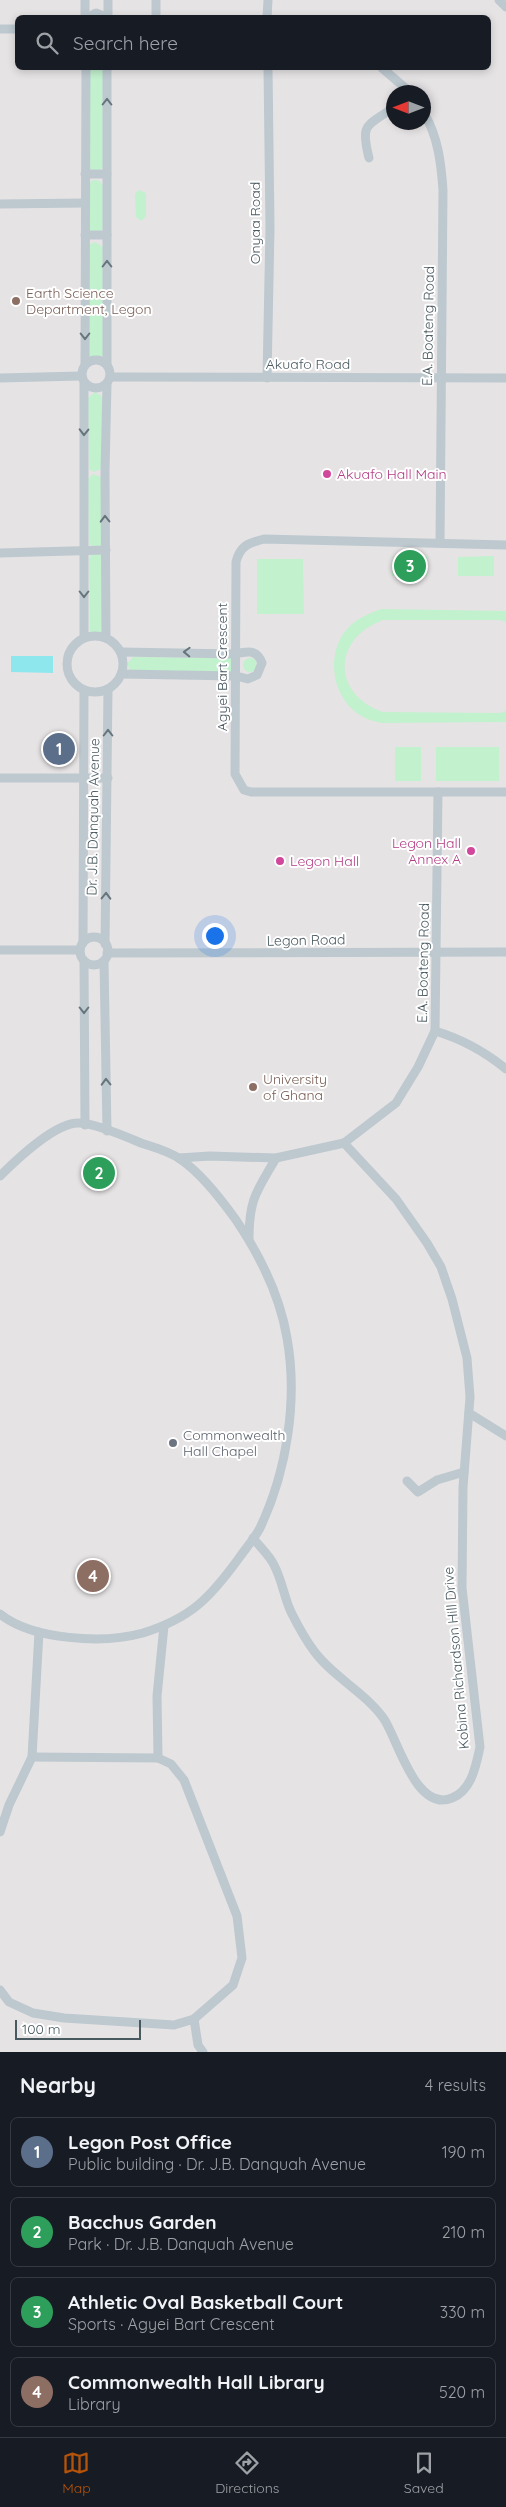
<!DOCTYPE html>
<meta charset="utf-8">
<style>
:root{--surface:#171b24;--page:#242831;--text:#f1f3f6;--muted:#9ea1a6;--line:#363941;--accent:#b45309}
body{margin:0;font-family:Quicksand,sans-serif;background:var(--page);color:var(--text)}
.compass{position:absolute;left:386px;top:85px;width:45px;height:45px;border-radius:50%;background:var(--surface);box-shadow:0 2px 8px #0003;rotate:270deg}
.scale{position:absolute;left:15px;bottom:12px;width:126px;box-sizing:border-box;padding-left:5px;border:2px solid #495960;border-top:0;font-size:14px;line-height:18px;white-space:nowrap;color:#495960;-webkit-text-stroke:4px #fff;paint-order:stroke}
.you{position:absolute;left:214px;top:935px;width:18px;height:18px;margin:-12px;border:4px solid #fff;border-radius:50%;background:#1a73e8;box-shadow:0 0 0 8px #1a73e833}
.badge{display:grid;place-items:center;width:32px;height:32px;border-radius:50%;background:var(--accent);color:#fff;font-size:16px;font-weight:700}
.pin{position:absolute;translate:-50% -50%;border:2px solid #fff;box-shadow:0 1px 5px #0006}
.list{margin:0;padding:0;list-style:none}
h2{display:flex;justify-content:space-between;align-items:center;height:65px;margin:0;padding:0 20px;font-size:21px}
h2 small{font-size:16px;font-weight:400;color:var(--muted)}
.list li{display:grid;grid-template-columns:32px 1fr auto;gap:15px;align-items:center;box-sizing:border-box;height:70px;margin:0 10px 10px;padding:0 10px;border:1px solid var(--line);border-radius:8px}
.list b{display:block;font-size:19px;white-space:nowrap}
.list p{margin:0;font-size:16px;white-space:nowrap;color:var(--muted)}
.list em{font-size:16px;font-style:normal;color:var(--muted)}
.icon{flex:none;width:28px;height:28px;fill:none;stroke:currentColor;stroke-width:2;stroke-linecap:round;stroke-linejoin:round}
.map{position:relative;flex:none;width:506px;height:2052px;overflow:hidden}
.search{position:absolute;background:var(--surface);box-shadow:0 2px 8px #0003;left:15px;right:15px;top:15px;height:55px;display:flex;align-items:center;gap:12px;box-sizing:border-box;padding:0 18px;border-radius:8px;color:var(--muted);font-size:19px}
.sheet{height:385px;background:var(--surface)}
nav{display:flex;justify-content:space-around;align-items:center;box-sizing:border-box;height:70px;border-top:1px solid var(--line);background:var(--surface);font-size:14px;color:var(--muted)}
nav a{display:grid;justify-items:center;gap:2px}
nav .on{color:var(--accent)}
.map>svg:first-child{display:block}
</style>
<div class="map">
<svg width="506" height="2052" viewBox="0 0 506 2052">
<rect width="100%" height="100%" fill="#f5f2f3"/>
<path fill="#e6e3e5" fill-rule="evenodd" d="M0,0h506v2052h-506zM18,18h470v50h-470zM394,92h30v30h-30z"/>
<g fill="#c2f1ce">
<polygon points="89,68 103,68 103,167 99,171 89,169"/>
<path d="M93,180h5l5,5v43c-4,6 -8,5 -14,2l1,-47z"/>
<polygon points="139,190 146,193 146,216 141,221 136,217 135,194"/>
<polygon points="95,242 103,247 104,354 97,359 89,356 89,245"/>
<polygon points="95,392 103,397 101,469 94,472 89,469 88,398"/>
<polygon points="93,474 101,477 102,545 99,547 89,545 88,479"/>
<polygon points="98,554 102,556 103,632 95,635 90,632 89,559 91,555"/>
<polygon points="393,556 427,556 427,576 392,576"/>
<polygon points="494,556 494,576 458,576 458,557"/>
<polygon points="257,559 303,559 304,614 257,614"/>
<path d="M381,609l125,2v11l-6,-2h-117c-51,19 -51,74 0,92l117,1 6,-2v11l-125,1c-6,-2 -13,-3 -18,-6 -31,-17 -39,-63 -15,-89 9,-10 20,-14 33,-19z"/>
<polygon points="133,657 231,658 235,662 231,673 130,670 127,664"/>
<circle cx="250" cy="665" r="7"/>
<rect x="395" y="747" width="26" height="34"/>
<rect x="436" y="747" width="63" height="34"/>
</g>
<polygon fill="#8fe7ee" points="11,656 53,656 53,673 11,672"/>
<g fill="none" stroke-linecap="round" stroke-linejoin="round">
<g stroke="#bdc9cf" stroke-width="9">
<polyline points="85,0 85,18"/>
<polyline points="499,0 506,7"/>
<polyline points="108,17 108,0"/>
<polyline points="87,18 96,13 108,18"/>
<polyline points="156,18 156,0"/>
<polyline points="267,18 268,0"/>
<polyline points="0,29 18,29"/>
<polyline points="382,68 410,92"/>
<path d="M424,113c14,24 17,49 19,77l-3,353"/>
<path d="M369,158c-9,-36 -2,-31 25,-51"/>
<polyline points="85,174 107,174"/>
<polyline points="0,204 85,203"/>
<polyline points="85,235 107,235"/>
<circle cx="96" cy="374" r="14"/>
<polyline points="85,365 86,68"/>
<polyline points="107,365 107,68"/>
<polyline points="111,377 506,378"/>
<polyline points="0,378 81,376"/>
<polyline points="267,378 270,228 268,68"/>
<polyline points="84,383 84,638"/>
<path d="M506,545l-242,-6c-16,4 -24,7 -28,23l-1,212 9,16 7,2h255"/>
<polyline points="0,553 106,550"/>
<circle cx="95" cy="664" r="28"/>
<polyline points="106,638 105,472 107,384"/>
<path d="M121,652l114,2c12,-3 22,-5 27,9l-5,12 -9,4 -12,-3 -115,-2"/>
<polyline points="0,778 108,778"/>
<circle cx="94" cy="951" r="14"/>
<polyline points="83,943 84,690"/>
<polyline points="105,944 108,689"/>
<polyline points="0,950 80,950"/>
<polyline points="107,953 506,952"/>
<polyline points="84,961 85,1125"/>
<polyline points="104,961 107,1131"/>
<path d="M435,1031c27,8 49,20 71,38"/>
<polyline points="179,1158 210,1156 276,1158 344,1143 396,1103 418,1067 435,1031 438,792"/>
<path d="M0,1176c16,-16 56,-54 79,-53 15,0 48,14 62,20 12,4 28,8 39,16 21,14 41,40 56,61 23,34 44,76 51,118 11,62 0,133 -27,190 -6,11 -14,20 -21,30 -29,40 -48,60 -96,75 -40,11 -110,7 -143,-19"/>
<path d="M249,1239c0,-41 8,-48 27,-81"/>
<polyline points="469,1413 506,1436"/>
<polyline points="407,1481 418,1492 437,1480 464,1472"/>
<path d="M253,1538c7,9 17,18 21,27 8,15 10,32 17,47 6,12 14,27 23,39 19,26 51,41 70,68 14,21 32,94 68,79 20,-8 24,-33 28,-51l-18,-159 1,-101 7,-90 -3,-39 -15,-59 -11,-32 -14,-24 -31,-44 -52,-56"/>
<polyline points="32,1757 158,1758"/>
<polyline points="0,1832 9,1805 32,1757 39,1632"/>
<polyline points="0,1990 9,2002 33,2013 64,2018 174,2025 194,2019 233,1985 242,1958 237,1916 184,1780 171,1764 158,1758 157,1696 164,1626"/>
<polyline points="194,2019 198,2045 203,2052"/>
</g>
</g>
<defs><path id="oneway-chevron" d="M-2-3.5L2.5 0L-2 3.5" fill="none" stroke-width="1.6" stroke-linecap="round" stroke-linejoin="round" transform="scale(1.25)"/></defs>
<g stroke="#66757c">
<use href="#oneway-chevron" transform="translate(107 102) rotate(-90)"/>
<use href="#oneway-chevron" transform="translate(107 264) rotate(-90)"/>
<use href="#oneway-chevron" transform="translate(85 336) rotate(90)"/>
<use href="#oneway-chevron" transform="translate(84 432) rotate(91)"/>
<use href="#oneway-chevron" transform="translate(105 519) rotate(-91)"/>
<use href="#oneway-chevron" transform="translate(84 594) rotate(90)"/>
<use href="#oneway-chevron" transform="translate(187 652) rotate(-178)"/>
<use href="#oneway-chevron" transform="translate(108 733) rotate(-90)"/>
<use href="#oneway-chevron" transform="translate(106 896) rotate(-89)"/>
<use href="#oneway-chevron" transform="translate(84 1010) rotate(90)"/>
<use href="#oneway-chevron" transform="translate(106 1082) rotate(-91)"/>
</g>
<g fill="#8d6e63" stroke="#fff" stroke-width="2">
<circle cx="16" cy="301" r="5"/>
<circle cx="253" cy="1087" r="5"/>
</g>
<g fill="#d1479c" stroke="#fff" stroke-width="2">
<circle cx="327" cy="474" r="5"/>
<circle cx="471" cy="851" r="5"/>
<circle cx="280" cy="861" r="5"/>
</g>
<circle fill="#6b7280" stroke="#fff" stroke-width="2" cx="173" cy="1443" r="5"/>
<g text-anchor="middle" stroke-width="4" stroke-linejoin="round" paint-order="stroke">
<g font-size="14" fill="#495960" stroke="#fff">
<text transform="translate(255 223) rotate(-90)" y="5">Onyaa Road</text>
<text transform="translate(428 326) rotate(-89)" y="5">E.A. Boateng Road</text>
<text x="308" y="369">Akuafo Road</text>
<text transform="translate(222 667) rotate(-90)" y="5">Agyei Bart Crescent</text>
<text transform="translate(93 817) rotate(-89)" y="5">Dr. J.B. Danquah Avenue</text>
<text transform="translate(306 940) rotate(-1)" y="5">Legon Road</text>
<text transform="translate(423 963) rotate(-89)" y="5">E.A. Boateng Road</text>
<text transform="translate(456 1658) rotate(-95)" y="5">Kobina Richardson Hill Drive</text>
</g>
<g font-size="14" fill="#785e54" stroke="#fff" text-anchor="start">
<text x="26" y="298">Earth Science<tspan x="26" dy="16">Department, Legon</tspan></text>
<text x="263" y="1084">University<tspan x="263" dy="16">of Ghana</tspan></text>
</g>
<g font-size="14" fill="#b23c85" stroke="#fff" text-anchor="start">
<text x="337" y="479">Akuafo Hall Main</text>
<text x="461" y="848" text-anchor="end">Legon Hall<tspan x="461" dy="16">Annex A</tspan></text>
<text x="290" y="866">Legon Hall</text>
</g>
<g font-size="14" fill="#5b616d" stroke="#fff" text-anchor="start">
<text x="183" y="1440">Commonwealth<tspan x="183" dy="16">Hall Chapel</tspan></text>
</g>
</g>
</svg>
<svg class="compass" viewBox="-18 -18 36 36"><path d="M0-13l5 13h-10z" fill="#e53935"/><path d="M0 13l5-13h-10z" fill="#9ea1a6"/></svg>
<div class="scale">100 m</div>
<div class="you"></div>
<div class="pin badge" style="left:59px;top:749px;background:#5c6f8a">1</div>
<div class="pin badge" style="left:99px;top:1173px;background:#2e9e5b">2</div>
<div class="pin badge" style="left:410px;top:566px;background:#2e9e5b">3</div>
<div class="pin badge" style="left:93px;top:1576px;background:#8d6e63">4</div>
<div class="search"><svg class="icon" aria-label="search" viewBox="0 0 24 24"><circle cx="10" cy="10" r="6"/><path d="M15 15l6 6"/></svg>Search here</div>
</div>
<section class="sheet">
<h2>Nearby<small>4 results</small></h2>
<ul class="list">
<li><span class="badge" style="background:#5c6f8a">1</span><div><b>Legon Post Office</b><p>Public building · Dr. J.B. Danquah Avenue</p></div><em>190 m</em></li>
<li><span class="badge" style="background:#2e9e5b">2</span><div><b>Bacchus Garden</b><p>Park · Dr. J.B. Danquah Avenue</p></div><em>210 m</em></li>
<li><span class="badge" style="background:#2e9e5b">3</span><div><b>Athletic Oval Basketball Court</b><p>Sports · Agyei Bart Crescent</p></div><em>330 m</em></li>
<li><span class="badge" style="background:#8d6e63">4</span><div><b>Commonwealth Hall Library</b><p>Library</p></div><em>520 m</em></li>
</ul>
</section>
<nav>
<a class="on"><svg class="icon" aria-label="map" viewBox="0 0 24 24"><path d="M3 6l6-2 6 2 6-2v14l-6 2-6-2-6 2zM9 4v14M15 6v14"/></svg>Map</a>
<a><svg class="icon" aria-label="directions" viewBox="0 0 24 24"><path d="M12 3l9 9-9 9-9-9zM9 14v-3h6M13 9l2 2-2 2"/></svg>Directions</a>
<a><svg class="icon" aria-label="saved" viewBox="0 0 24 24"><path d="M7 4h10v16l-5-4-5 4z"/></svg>Saved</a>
</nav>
